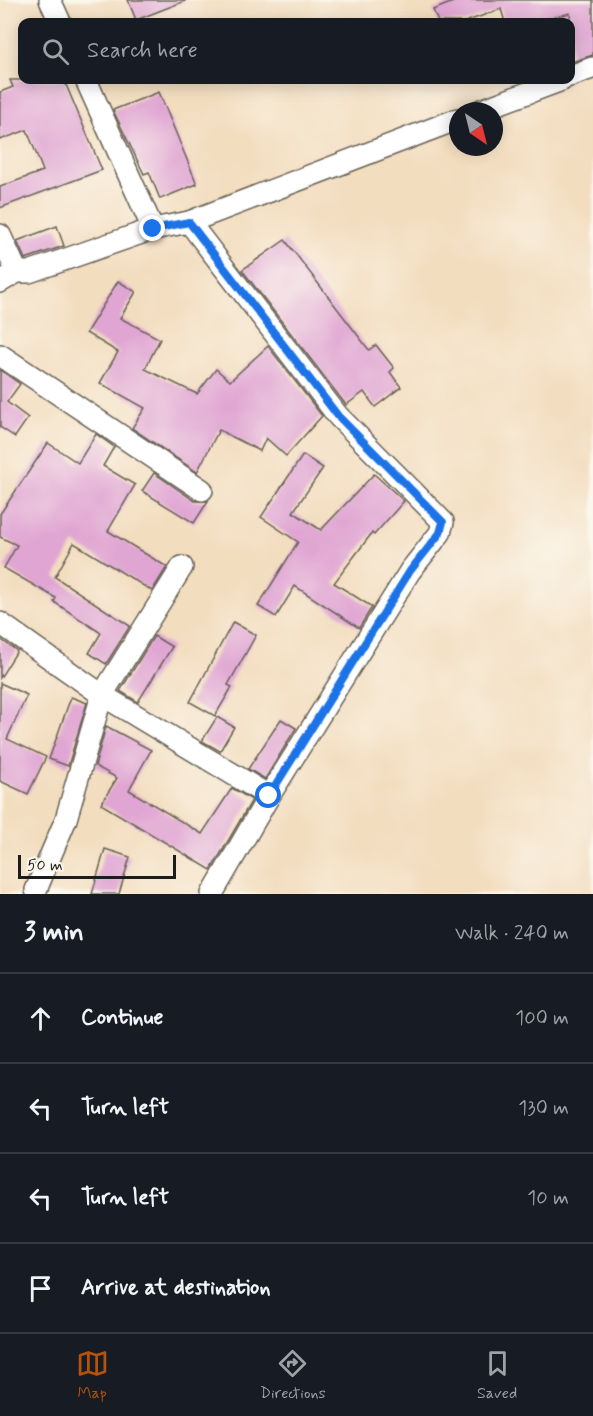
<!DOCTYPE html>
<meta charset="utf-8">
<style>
:root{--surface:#171b24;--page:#242831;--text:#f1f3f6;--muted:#9ea1a6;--line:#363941;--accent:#b45309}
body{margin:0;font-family:Mynerve,sans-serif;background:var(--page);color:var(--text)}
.compass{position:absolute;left:449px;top:102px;width:54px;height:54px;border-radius:50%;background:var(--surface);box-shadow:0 3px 15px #0003;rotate:145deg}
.scale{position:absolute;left:18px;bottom:15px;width:158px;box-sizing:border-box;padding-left:6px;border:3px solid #1c1c1c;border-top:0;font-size:16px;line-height:21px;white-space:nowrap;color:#1c1c1c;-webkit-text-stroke:4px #fbf7ec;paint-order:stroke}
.stop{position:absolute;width:18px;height:18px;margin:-14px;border:4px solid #1a73e8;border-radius:50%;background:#fff}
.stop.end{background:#1a73e8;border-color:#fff;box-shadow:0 2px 6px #0008}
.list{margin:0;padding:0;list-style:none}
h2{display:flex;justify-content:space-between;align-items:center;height:78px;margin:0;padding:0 24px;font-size:26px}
h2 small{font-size:20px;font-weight:400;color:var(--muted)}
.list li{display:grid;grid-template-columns:39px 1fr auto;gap:18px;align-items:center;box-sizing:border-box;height:90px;padding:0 24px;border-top:2px solid var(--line)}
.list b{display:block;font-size:22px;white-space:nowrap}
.list em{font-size:20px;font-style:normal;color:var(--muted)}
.icon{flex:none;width:33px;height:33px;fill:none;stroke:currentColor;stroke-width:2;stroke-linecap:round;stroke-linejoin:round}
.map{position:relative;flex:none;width:593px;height:894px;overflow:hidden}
.search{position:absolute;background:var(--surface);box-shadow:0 3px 15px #0003;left:18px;right:18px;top:18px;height:66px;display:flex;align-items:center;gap:15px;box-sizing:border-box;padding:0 21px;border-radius:12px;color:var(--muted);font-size:22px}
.sheet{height:438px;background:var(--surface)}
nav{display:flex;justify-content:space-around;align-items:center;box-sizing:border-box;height:84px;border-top:2px solid var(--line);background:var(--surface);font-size:16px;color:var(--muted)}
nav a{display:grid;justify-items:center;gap:3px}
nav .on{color:var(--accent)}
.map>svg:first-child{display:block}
</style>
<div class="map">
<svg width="593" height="894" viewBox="0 0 593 894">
<rect width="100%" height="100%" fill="#fbf7ec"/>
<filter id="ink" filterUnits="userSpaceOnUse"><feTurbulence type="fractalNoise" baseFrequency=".0167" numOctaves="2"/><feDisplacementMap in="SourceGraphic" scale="12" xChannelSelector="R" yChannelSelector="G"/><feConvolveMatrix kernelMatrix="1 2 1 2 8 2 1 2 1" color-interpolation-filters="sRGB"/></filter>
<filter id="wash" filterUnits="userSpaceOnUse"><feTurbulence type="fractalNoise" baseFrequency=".008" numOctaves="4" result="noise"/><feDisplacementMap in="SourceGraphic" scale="24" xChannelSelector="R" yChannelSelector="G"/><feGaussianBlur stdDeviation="1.35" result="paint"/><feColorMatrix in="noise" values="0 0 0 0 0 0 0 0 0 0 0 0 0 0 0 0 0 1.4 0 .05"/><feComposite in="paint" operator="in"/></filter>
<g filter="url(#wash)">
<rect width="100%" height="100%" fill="#f3ddbf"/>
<g id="blocks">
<g fill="#e0a5d3">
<polygon points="128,0 185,0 185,1 136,20"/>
<polygon points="458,0 593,0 593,55 572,62 570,13 536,22 505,22 501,9 465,22 438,22 433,10"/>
<polygon points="10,80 64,80 102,170 0,208 0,187 43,171 27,130 0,140 0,92 13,87"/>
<polygon points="159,92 197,184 160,199 149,172 144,174 113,110"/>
<polygon points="57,226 64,246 25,259 17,241"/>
<polygon points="285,240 369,350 376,345 394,368 390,372 401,387 375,407 364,392 346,405 242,270"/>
<polygon points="118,281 136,292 120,318 160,339 145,369 197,394 216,369 230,381 268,346 322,416 286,456 266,438 260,451 219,430 197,472 132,428 145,408 100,383 118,352 86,333"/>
<polygon points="0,370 20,384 7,402 28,418 15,437 0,427"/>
<polygon points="96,434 114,447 103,466 135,485 108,531 167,567 152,591 74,543 55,577 130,626 106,664 89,653 101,633 54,602 56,598 4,568 17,545 0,537 0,514 48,443 78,463"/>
<polygon points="303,455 323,468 293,512 321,530 374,474 404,501 374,535 372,533 334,583 372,607 359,628 295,586 276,617 258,606 298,542 261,517"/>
<polygon points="154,473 195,501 208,501 194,523 142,491"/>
<polygon points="233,622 256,635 228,685 232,687 215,716 190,702"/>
<polygon points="154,636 172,647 138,702 120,691"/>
<polygon points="0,639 17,651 0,678"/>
<polygon points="0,683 27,695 7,739 46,757 28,794 0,781"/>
<polygon points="71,697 87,703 68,766 49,759"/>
<polygon points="217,717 234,727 220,751 202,741"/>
<polygon points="281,719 296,728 265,779 248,769"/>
<polygon points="106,726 151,750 129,790 202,834 232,788 252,800 211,870 101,804 117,778 95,766"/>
<polygon points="105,849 130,857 119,894 92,894"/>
</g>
</g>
</g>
<g filter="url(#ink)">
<use href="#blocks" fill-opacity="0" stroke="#676055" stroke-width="1.5"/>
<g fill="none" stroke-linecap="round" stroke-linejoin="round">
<g stroke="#676055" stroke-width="24">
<g id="street">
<polyline points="50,0 60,22"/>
<polyline points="570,76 592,68"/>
<polyline points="86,80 153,229"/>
<polyline points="479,111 562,80"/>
<polyline points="189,222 338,416 443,522 440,533 410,571 269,796 212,894"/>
<polyline points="0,235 17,272"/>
<polyline points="0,282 17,272 29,272 153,229 189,222 458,119"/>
<polyline points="0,355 202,490"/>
<polyline points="0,623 102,695 269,796"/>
<polyline points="36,890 66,819 102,695 182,567"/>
</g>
</g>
<use href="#street" stroke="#fff" stroke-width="21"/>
</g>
</g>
<g fill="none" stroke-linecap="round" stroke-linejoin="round" filter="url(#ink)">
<polyline stroke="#1a73e8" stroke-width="8" points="153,229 189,222 338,416 443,522 440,533 410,571 269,796"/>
</g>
</svg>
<svg class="compass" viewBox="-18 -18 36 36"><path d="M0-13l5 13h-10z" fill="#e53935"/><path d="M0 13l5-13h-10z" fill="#9ea1a6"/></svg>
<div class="scale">50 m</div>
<div class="stop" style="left:269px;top:796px"></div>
<div class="stop end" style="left:153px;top:229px"></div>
<div class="search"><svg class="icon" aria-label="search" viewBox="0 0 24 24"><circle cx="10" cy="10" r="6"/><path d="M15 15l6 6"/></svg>Search here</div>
</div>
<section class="sheet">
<h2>3 min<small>Walk · 240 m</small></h2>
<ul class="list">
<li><svg class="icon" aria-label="ahead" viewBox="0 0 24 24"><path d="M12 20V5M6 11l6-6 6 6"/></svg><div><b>Continue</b></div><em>100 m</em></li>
<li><svg class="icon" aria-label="left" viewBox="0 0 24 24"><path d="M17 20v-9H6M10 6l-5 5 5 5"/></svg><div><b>Turn left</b></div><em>130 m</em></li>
<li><svg class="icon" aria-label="left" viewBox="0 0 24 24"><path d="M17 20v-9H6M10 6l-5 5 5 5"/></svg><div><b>Turn left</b></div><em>10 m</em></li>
<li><svg class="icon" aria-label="arrive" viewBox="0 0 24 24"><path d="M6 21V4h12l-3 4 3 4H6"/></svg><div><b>Arrive at destination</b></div></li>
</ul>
</section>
<nav>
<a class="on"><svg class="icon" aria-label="map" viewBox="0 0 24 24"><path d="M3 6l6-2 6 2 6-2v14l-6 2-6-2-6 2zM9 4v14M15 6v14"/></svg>Map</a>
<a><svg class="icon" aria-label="directions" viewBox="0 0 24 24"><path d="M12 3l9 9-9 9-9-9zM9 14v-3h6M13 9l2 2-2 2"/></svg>Directions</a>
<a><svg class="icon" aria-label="saved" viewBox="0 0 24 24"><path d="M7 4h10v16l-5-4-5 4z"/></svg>Saved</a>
</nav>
